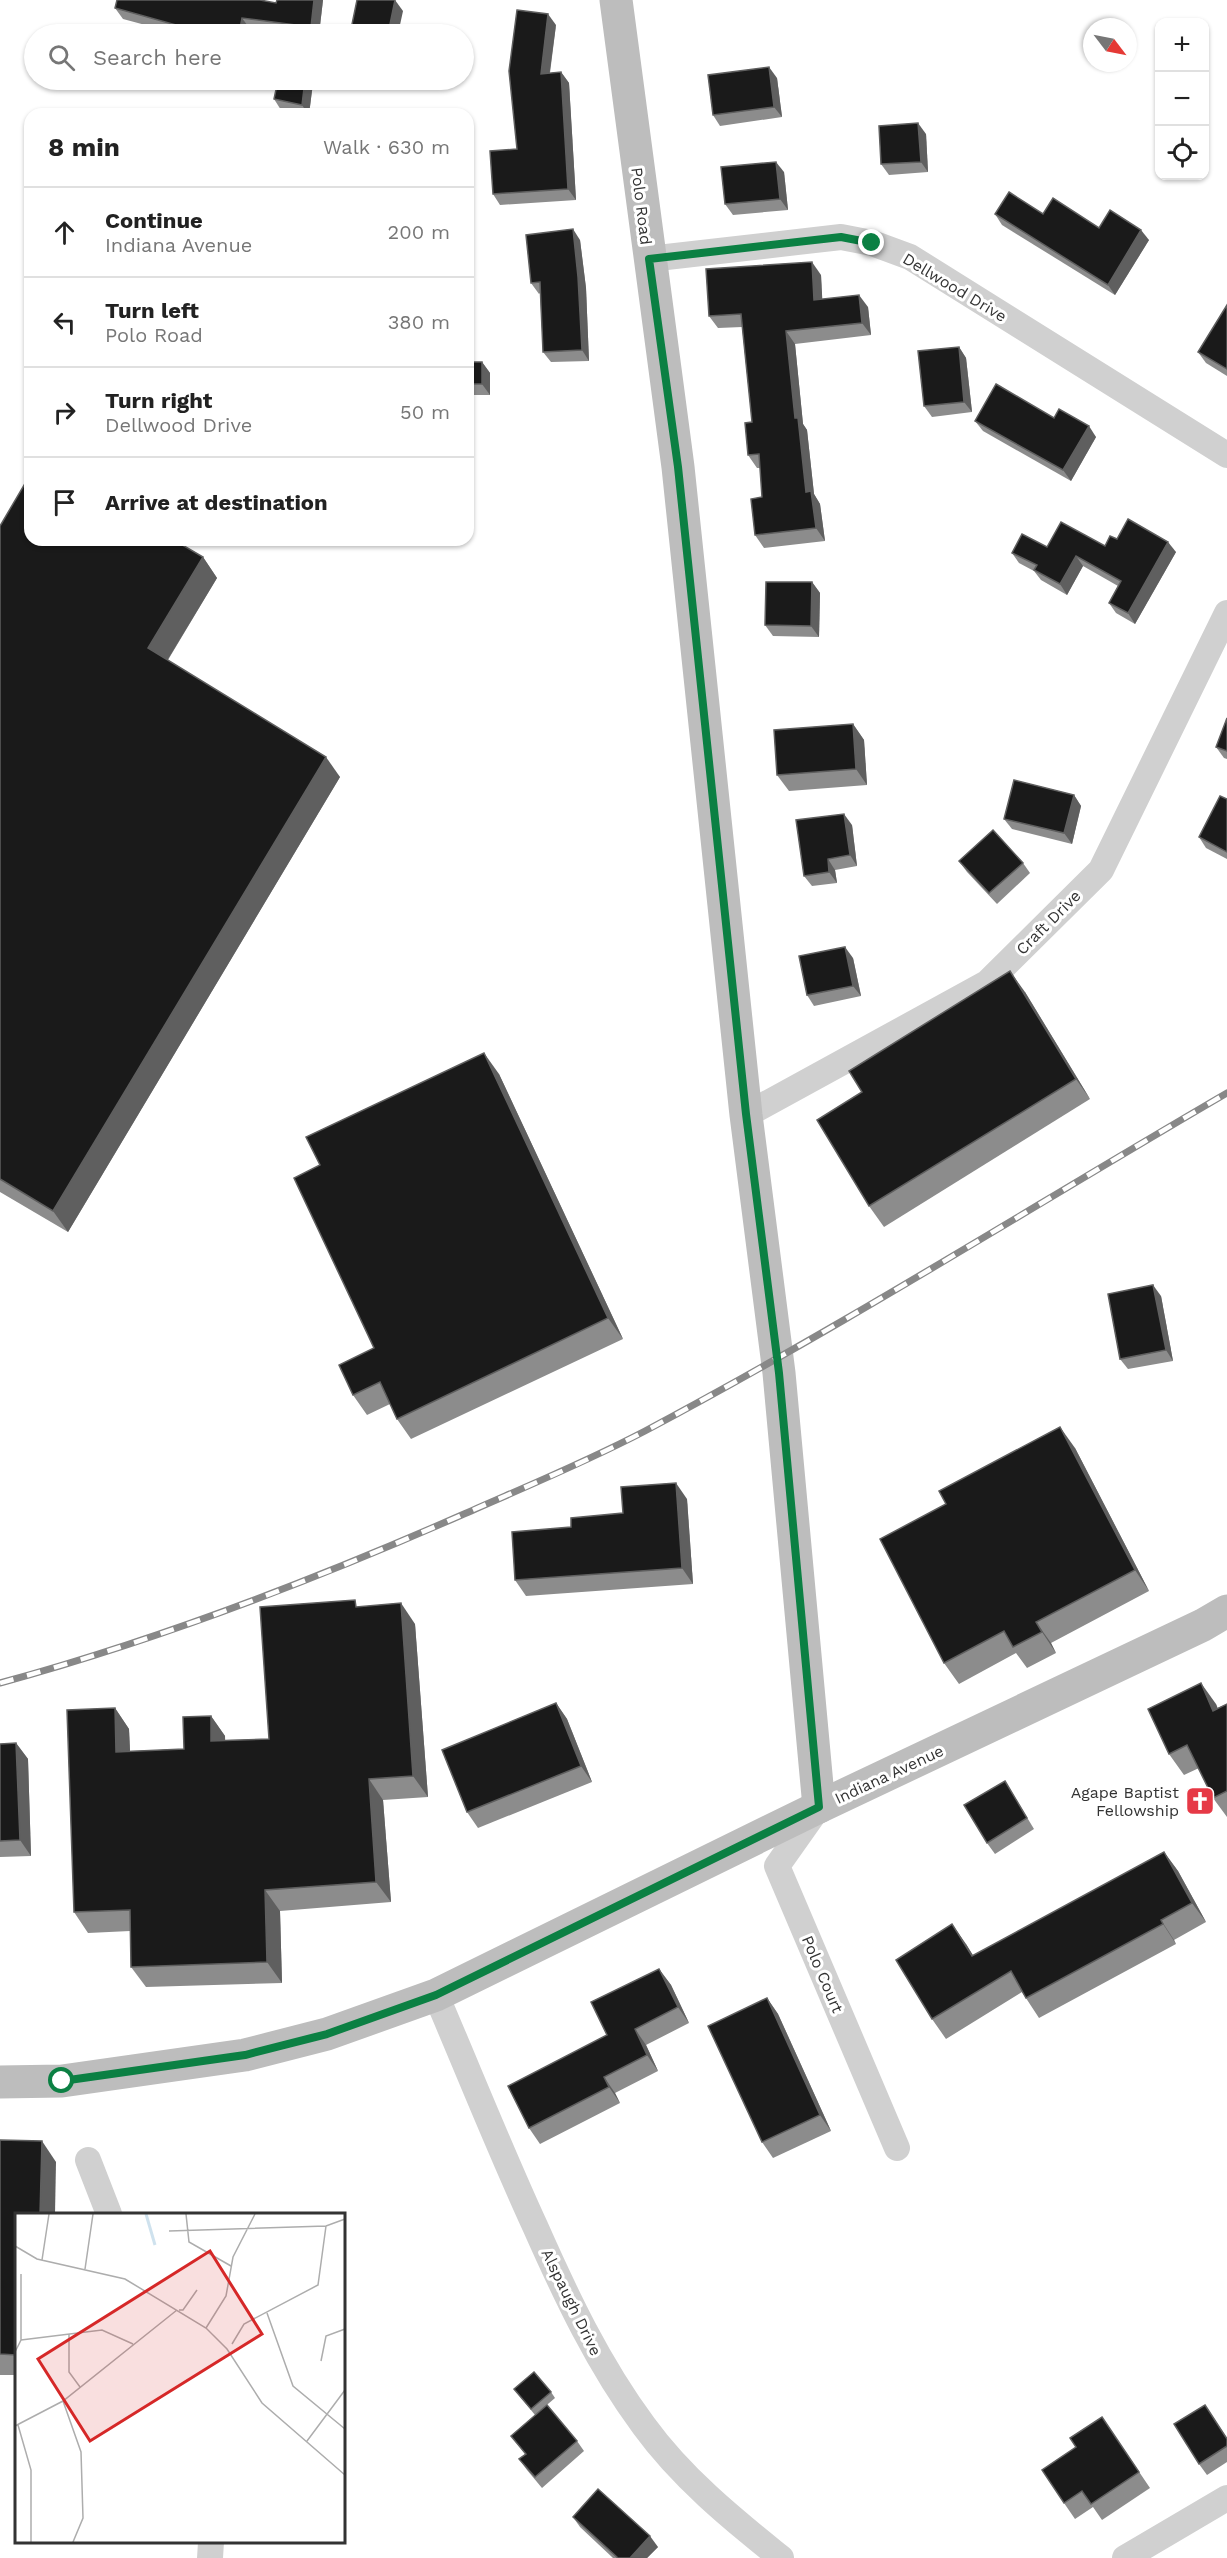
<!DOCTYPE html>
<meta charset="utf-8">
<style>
:root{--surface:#fff;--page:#f6f6f6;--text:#222;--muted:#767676;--line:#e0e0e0}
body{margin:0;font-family:"Work Sans",sans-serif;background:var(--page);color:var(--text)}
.controls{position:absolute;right:18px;top:18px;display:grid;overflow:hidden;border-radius:12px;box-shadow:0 2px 4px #0004}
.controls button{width:54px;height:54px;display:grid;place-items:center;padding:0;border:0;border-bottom:2px solid var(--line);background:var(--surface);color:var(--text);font:30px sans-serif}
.compass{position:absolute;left:1083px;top:18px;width:54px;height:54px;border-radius:50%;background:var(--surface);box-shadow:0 2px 4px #0004;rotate:122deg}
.stop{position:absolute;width:18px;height:18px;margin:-14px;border:4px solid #0b8043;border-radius:50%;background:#fff}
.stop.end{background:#0b8043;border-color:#fff;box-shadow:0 2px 6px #0008}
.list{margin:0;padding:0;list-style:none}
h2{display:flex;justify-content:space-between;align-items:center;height:78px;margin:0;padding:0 24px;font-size:26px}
h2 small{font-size:20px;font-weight:400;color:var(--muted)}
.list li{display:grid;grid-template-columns:39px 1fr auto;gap:18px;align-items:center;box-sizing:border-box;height:90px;padding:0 24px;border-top:2px solid var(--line)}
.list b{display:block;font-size:22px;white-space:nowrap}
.list p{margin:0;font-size:20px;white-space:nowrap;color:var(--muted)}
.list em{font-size:20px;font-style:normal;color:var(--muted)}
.icon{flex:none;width:33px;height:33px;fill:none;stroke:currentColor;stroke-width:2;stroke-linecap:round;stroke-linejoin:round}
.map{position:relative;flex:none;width:1227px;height:2558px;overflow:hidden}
.search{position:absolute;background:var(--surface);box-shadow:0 2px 4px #0004;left:24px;top:24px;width:450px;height:66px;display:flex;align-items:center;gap:15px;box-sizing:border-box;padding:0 21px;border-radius:33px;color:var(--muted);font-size:22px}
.panel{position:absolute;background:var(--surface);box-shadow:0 2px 4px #0004;left:24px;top:108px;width:450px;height:438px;border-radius:18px}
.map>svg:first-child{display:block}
</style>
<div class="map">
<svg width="1227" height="2558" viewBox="0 0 1227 2558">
<rect width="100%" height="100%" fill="#fff"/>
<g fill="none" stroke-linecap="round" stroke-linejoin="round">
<g stroke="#d0d0d0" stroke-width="26">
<polyline points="649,259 841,237 872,243 910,257 1227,455"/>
<polyline points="746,1115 987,983 1101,870 1227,613"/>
<polyline points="818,1808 777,1866 897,2148"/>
<path d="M436,1995c33,77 64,155 99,231 31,70 63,138 109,200 37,51 87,92 137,132"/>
<polyline points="88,2160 109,2214"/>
<polyline points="210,2558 211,2542"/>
<polyline points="1125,2558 1227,2498"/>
</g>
<g stroke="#bdbdbd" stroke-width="33">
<polyline points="616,0 678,467 746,1115 779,1373 819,1807"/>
<polyline points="0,2082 62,2081 245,2055 327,2034 436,1995 819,1807 1203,1625 1227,1611"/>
</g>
<g stroke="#888" stroke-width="7">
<path id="rail" d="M0,1683c158,-43 314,-103 464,-169 61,-27 122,-52 181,-83 198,-105 388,-225 582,-338"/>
</g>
<use href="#rail" stroke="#fff" stroke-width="4.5" stroke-dasharray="14" stroke-linecap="butt"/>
</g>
<g fill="#8c8c8c">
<polygon points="277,0 323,0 319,34 295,34 250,29 249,34 179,34 123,19 115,8 276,3"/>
<polygon points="556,25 550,73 561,72 569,83 576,200 500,205 493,194 517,149"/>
<polygon points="777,78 782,117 720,126 713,115"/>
<polygon points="313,83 309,114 301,114 281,110 274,99"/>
<polygon points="926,134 928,172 889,175 881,164"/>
<polygon points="784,172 788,210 733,215 725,204"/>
<polygon points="995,214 1043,214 1149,240 1115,295 1002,225"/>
<polygon points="580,240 586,288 589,361 551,362 543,352 540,293 539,294 531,283"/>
<polygon points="821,275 822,299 868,307 871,335 795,344 803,424 807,430 814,494 820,504 825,541 764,548 755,535 762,497 760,468 757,468 748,455 752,422 742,327 718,328 709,316"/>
<polygon points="1227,305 1227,376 1206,363 1198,352"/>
<polygon points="959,347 966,358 972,412 932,417 924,406"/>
<polygon points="468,362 482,362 490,373 490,395 468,395"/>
<polygon points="1054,418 1096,437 1071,481 983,431 975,421"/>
<polygon points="0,526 203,557 217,578 168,660 340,777 68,1232 0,1192"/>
<polygon points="1117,539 1176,552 1135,624 1116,613 1109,603 1118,586 1083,566 1067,595 1041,580 1034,571 1019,563 1012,553 1047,547 1105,546"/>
<polygon points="812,582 820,593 819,637 773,636 765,625"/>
<polygon points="1227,718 1227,759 1224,758 1216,747"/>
<polygon points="853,724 864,740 867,785 789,791 777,775"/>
<polygon points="1074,795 1081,806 1072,844 1012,829 1004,819"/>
<polygon points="1227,799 1227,859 1206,848 1199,837"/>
<polygon points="852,825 857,866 835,870 837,883 812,886 804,876"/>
<polygon points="959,861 1023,863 1030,873 997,904 967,872"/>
<polygon points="853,958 861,996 814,1006 807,995"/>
<polygon points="1025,992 1090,1099 884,1227 869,1206"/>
<polygon points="499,1074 623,1339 411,1439 397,1419 390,1404 367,1415 353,1395 374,1348 320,1165"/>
<polygon points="1161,1296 1173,1361 1128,1369 1120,1359"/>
<polygon points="1075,1448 1149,1591 1051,1643 1056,1653 1027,1668 1016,1653 959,1684 944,1663"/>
<polygon points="687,1499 693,1584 526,1596 515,1580 571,1527"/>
<polygon points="360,1606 415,1624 428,1797 383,1800 391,1902 280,1911 282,1983 146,1987 131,1967 130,1931 88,1933 74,1912 115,1708 129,1729 130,1751 184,1749 211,1716 225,1736 225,1740 269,1739"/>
<polygon points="556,1703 567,1719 592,1782 478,1828 467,1812"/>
<polygon points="1216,1704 1217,1708 1227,1704 1227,1817 1213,1798 1199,1768 1184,1775 1169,1754"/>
<polygon points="16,1743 28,1759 31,1856 0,1857 0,1744"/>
<polygon points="1005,1781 1034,1829 995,1854 987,1843"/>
<polygon points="1164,1852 1178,1871 1206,1922 1174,1940 1176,1944 1039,2018 1022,1992 946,2039 932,2019 966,1944 973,1956"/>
<polygon points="659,1969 671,1985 689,2023 646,2045 658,2071 615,2093 620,2103 540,2144 529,2128 607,2035"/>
<polygon points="767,1998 778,2014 831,2131 773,2158 762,2142"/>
<polygon points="0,2140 56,2162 16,2214 16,2375 0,2375"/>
<polygon points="514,2389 551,2392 555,2398 535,2415"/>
<polygon points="1205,2405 1227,2438 1227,2462 1207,2475 1199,2464"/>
<polygon points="1102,2417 1150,2488 1102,2520 1093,2507 1075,2519 1064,2503"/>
<polygon points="511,2436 577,2441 584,2451 542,2488 527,2470 519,2459 525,2454"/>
<polygon points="573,2517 658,2547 647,2558 613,2558 580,2527"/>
</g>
<g fill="#5f5f5f">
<polygon points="314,0 323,0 319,34 317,34 311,27"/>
<polygon points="395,0 403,11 398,34 388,34"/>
<polygon points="548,14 556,25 548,85 541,74"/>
<polygon points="242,18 250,29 249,34 239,34"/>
<polygon points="769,67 777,78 782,117 774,107"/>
<polygon points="561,72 569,83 576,200 568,189"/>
<polygon points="305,80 311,80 313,83 309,114 308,114 302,105"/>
<polygon points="918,123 926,134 928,172 921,162"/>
<polygon points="776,162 784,172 788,210 780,199"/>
<polygon points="573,229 580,240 586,288 589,361 582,350"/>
<polygon points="1141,230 1149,240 1115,295 1108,285"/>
<polygon points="812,262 821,275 823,312 814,300"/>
<polygon points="859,295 868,307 871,335 862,323"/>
<polygon points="786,331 795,344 803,424 807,430 814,494 820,504 825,541 816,528 806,492 795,418"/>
<polygon points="959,347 966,358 972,412 964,402"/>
<polygon points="482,362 490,373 490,395 482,384"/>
<polygon points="1089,426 1096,437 1071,481 1063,470"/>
<polygon points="1168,542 1176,552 1135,624 1128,613"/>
<polygon points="1076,556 1083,566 1067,595 1060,584"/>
<polygon points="203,557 217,578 162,669 148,648"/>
<polygon points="812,582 820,593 819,637 811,626"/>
<polygon points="853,724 864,740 867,785 856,769"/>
<polygon points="326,757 340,777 68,1232 53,1211"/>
<polygon points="1074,795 1081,806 1072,844 1064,833"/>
<polygon points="844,814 852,825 857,866 850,855"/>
<polygon points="828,859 835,870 837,883 829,872"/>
<polygon points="845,947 853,958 861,996 853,986"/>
<polygon points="1010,971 1025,992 1090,1099 1076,1079"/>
<polygon points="484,1053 499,1074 623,1339 608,1318"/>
<polygon points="1153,1285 1161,1296 1173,1361 1166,1350"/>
<polygon points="1060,1427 1075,1448 1149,1591 1135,1570"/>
<polygon points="676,1483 687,1499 693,1584 682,1568"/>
<polygon points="401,1603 415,1624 428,1797 413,1776"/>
<polygon points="1036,1622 1051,1643 1056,1653 1042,1632"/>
<polygon points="1201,1683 1216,1704 1227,1731 1213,1711"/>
<polygon points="556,1703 567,1719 592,1782 581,1766"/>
<polygon points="115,1708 129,1729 131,1772 116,1752"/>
<polygon points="211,1716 225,1736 226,1761 211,1741"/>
<polygon points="16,1743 28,1759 31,1856 20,1840"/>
<polygon points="369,1779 383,1800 391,1902 376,1882"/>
<polygon points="1164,1852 1178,1871 1206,1922 1192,1903"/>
<polygon points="265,1890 280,1911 282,1983 267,1962"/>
<polygon points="1161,1920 1174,1940 1176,1944 1163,1924"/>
<polygon points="952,1924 966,1944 986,1976 972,1956"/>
<polygon points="659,1969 671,1985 689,2023 678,2007"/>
<polygon points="767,1998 778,2014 831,2131 820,2115"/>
<polygon points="635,2029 646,2045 658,2071 647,2055"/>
<polygon points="604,2077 615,2093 620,2103 609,2087"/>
<polygon points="42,2141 56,2162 55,2214 40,2214"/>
<polygon points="650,2536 658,2547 647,2558 630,2558"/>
</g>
<g fill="#1a1a1a" stroke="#5f5f5f" stroke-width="1.5">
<polygon points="117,0 260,0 276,3 277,0 314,0 311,27 242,18 239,34 206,34 207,30 176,25 115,8"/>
<polygon points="357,0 395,0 388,34 350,34"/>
<polygon points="517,10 548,14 541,74 561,72 568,189 493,194 490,151 517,149 509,71"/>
<polygon points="769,67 774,107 713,115 708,75"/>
<polygon points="278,80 305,80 302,105 274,99"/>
<polygon points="918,123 921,162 881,164 879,126"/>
<polygon points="776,162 780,199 725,204 721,167"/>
<polygon points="1009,192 1043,214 1053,198 1099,228 1110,210 1141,230 1108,285 995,214"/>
<polygon points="573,229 578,277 582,350 543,352 540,282 531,283 526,235"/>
<polygon points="812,262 814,300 859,295 862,323 786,331 795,418 798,418 806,492 811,491 816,528 755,535 751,499 762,497 759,454 748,455 745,423 752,422 741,314 709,316 706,269"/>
<polygon points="1227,305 1227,369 1198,352"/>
<polygon points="959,347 964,402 924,406 918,351"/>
<rect x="468" y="362" width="14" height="22"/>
<polygon points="996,384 1054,418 1059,409 1089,426 1063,470 975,421"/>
<polygon points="30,475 30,540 174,540 203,557 148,648 326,757 53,1211 0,1179 0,526"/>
<polygon points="1128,519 1168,542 1128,613 1109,603 1121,581 1076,556 1060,584 1034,570 1037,565 1012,553 1022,534 1047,547 1061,522 1105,546 1110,536 1117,539"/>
<polygon points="766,582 812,582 811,626 765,625"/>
<polygon points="1227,718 1227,751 1216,747"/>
<polygon points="853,724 856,769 777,775 774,730"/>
<polygon points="1014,780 1074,795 1064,833 1004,819"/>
<polygon points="1220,796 1227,799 1227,852 1199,837"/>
<polygon points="844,814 850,855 828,859 829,872 804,876 796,820"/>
<polygon points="993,830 1023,863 989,893 959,861"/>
<polygon points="845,947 853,986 807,995 799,956"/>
<polygon points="1010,971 1076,1079 869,1206 817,1120 862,1092 849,1071"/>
<polygon points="484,1053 608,1318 397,1419 380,1382 353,1395 339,1365 374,1348 294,1178 320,1165 306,1137"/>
<polygon points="1153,1285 1166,1350 1120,1359 1108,1294"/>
<polygon points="1060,1427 1135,1570 1036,1622 1042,1632 1013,1647 1004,1631 944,1663 880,1539 946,1504 939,1491"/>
<polygon points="676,1483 682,1568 515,1580 512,1532 571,1527 571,1518 623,1513 621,1487"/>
<polygon points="355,1600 356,1607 401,1603 413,1776 369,1779 376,1882 265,1890 267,1962 131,1967 130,1910 74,1912 67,1710 115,1708 116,1752 184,1749 183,1717 211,1716 211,1741 269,1739 260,1607"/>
<polygon points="1201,1683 1213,1711 1227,1704 1227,1791 1213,1798 1187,1745 1169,1754 1148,1709"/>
<polygon points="556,1703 581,1766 467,1812 442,1750"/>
<polygon points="16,1743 20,1840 0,1841 0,1744"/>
<polygon points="1005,1781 1027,1818 987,1843 964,1805"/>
<polygon points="1164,1852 1192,1903 1161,1920 1163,1924 1026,1998 1011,1971 932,2019 896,1960 952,1924 972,1956"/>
<polygon points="659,1969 678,2007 635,2029 647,2055 604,2077 609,2087 529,2128 508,2086 607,2035 591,2002"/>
<polygon points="767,1998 820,2115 762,2142 708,2026"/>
<polygon points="0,2140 42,2141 40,2214 16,2214 16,2355 0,2354"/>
<polygon points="534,2372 551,2392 531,2409 514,2389"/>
<polygon points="547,2405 577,2441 535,2477 519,2459 526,2454 511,2436"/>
<polygon points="1205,2405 1227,2439 1227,2446 1199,2464 1174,2424"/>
<polygon points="1102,2417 1139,2472 1091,2504 1082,2491 1064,2503 1042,2470 1076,2447 1070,2438"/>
<polygon points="598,2489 650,2536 630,2558 618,2558 573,2517"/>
</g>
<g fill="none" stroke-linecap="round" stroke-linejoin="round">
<polyline stroke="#0b8043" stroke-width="8" points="62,2081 245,2055 327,2034 436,1995 819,1807 779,1373 746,1114 678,467 649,259 841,237 872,243"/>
</g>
<defs>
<g id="church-square" transform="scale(1.5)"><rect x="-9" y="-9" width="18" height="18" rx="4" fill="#e63946" stroke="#fff"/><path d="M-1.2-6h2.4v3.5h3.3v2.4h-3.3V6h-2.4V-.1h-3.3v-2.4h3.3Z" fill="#fff"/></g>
</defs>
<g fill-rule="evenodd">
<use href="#church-square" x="1200" y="1801"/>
</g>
<g text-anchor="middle" stroke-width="6" stroke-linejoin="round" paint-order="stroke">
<g font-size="16" fill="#333" stroke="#fff">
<text transform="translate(642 206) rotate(83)" y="6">Polo Road</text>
<text transform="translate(955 287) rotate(31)" y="6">Dellwood Drive</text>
<text transform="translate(1048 922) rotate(-45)" y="6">Craft Drive</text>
<text transform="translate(889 1774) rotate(-25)" y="6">Indiana Avenue</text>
<text transform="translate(823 1974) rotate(67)" y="6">Polo Court</text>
<text transform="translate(572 2302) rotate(64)" y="6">Alspaugh Drive</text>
</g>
<g font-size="16" fill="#333" stroke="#fff" text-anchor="end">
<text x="1179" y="1798">Agape Baptist<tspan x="1179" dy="18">Fellowship</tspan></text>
</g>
</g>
<g transform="translate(15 2213)">
<rect width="330" height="330" fill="#fff"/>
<path fill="none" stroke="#cfe2ee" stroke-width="3" d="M131,1l9,31"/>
<path fill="none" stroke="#adadad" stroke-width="1.5" d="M171,1l3,28 42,24M154,18l157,-5 19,-7M0,33l22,13 88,20 81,49 21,21 35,54 83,72M27,47l7,-46M70,56l8,-55M164,97h4l14,-20M252,100l26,73 52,43M191,115l20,-32 7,-39 22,-43M54,121v38l11,15M6,127l81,-10 31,14M217,131l12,-20 74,-39 8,-59M0,139l6,-12v-66M306,148l5,-25 19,-7M48,188l18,51 2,66 -10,24M3,212l13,45v72M0,213l48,-25 114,-91M292,228l38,-51"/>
<path fill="#d62828" fill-opacity="0.15" stroke="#d62828" stroke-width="3" d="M195,38l52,83 -172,107 -52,-82z"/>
<rect width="330" height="330" fill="none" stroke="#333" stroke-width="3"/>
</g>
</svg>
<div class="controls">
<button>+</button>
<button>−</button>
<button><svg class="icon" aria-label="locate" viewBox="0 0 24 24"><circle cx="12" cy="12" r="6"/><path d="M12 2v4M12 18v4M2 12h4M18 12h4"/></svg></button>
</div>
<svg class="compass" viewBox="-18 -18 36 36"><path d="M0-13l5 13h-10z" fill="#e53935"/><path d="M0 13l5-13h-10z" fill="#767676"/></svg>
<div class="stop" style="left:62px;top:2081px"></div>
<div class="stop end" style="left:872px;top:243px"></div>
<div class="search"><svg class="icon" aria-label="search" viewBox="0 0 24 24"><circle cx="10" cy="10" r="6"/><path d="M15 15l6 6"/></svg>Search here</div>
<section class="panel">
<h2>8 min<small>Walk · 630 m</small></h2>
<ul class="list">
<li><svg class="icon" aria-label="ahead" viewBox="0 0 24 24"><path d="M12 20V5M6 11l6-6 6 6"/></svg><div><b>Continue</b><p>Indiana Avenue</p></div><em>200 m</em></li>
<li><svg class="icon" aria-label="left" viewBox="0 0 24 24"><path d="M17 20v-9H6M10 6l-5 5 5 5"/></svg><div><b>Turn left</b><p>Polo Road</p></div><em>380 m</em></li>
<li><svg class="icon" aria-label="right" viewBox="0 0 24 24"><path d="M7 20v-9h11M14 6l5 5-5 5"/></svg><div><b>Turn right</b><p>Dellwood Drive</p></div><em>50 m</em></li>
<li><svg class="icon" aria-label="arrive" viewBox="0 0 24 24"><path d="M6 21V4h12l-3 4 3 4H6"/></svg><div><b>Arrive at destination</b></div></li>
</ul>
</section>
</div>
